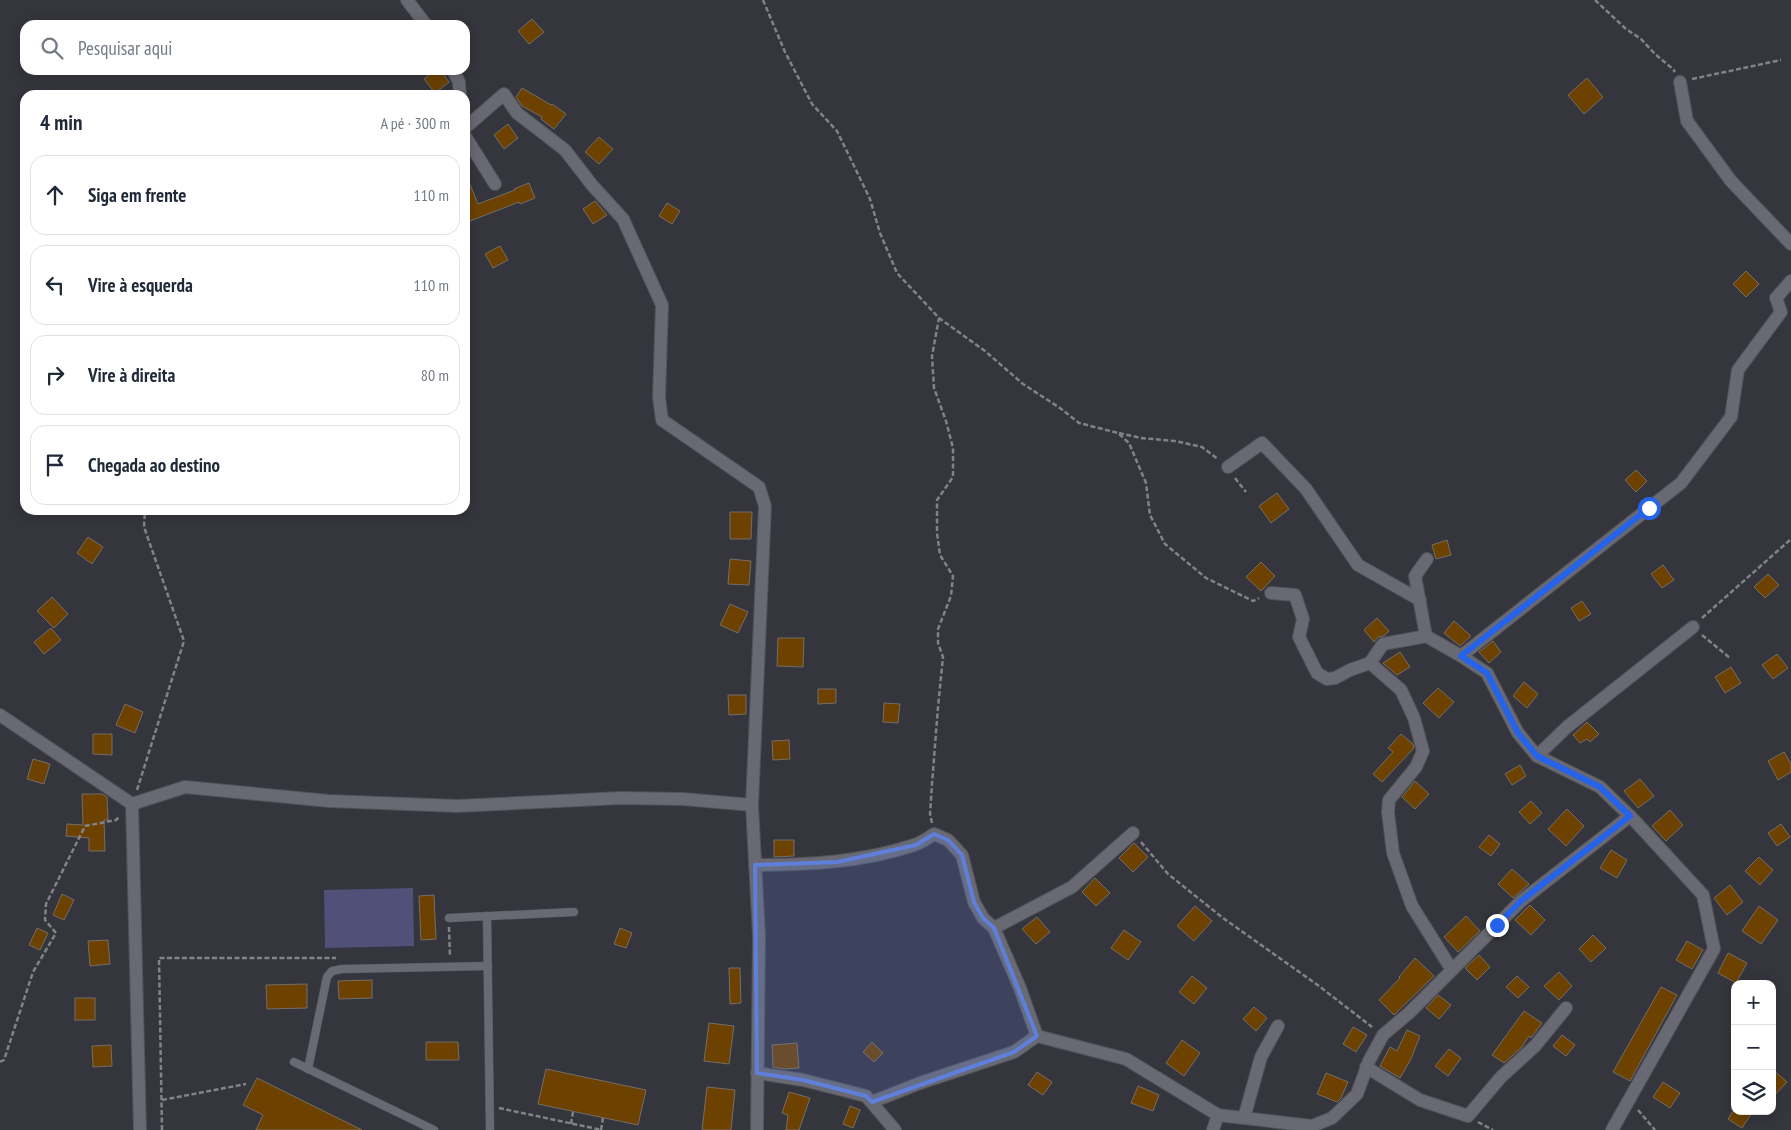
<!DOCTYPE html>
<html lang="pt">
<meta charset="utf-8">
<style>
:root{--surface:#fff;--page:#f2f2f3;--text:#1f2937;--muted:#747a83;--line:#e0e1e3}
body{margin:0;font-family:"PT Sans Narrow",sans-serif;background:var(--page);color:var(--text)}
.controls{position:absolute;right:15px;bottom:15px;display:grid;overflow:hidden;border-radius:10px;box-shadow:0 2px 12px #0003}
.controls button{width:45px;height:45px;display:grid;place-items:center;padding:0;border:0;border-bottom:1px solid var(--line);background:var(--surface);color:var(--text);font:25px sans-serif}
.stop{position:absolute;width:15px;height:15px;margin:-11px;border:4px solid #2563eb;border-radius:50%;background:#fff}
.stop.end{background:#2563eb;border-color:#fff;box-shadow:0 1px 5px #0008}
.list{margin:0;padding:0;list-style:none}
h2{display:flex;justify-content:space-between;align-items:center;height:65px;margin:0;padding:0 20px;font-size:21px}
h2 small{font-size:16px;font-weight:400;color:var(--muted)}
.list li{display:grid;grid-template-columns:32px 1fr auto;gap:15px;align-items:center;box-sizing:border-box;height:80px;margin:0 10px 10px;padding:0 10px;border:1px solid var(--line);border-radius:15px}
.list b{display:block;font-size:19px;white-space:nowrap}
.list em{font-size:16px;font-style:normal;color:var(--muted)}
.icon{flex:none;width:28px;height:28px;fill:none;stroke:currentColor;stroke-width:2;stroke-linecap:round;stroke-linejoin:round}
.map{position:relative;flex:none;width:1791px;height:1130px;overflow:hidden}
.search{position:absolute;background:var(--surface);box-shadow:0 2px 12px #0003;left:20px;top:20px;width:450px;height:55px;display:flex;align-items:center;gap:12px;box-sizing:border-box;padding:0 18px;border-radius:15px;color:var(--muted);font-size:19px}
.panel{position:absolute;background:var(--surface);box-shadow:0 2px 12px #0003;left:20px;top:90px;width:450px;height:425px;border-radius:15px}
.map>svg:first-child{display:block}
</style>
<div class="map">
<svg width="1791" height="1130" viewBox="0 0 1791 1130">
<rect width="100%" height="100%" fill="#35353d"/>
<polygon fill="#505079" points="413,888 414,946 325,948 324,890"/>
<g fill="#6d4100" stroke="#756e66">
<polygon points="532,19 544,32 529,44 518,31"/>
<polygon points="435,70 440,70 449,82 435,93 424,79"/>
<polygon points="1587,78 1603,97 1584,114 1568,95"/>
<polygon points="522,88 551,105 552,104 566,114 554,129 541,119 542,117 522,106 516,97"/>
<polygon points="508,124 518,138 504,149 494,135"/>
<polygon points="599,137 613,149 599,164 585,152"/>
<polygon points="465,172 478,204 515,190 514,189 529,183 535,198 520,204 519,202 465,223"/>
<polygon points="595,201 607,215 593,224 583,209"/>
<polygon points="667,203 680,211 672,224 659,216"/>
<polygon points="500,246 508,260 493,268 485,254"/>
<polygon points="1746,271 1759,284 1746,297 1733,284"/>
<polygon points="1636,470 1647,481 1636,492 1625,480"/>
<polygon points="1277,493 1289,509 1271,523 1259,506"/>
<polygon points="730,512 752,512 751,539 730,539"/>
<polygon points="88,537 103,547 92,564 77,553"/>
<polygon points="1447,540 1451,555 1436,559 1432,545"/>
<polygon points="730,559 751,561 749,585 728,584"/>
<polygon points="1261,562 1275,576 1261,591 1246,577"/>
<polygon points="1663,565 1674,580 1662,588 1651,574"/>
<polygon points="1768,574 1779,585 1765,598 1754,587"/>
<polygon points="52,597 68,614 54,628 37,611"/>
<polygon points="1582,601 1591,614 1579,621 1571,608"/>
<polygon points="730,604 748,612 738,633 720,625"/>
<polygon points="1377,618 1389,631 1384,636 1378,637 1374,642 1364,630"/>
<polygon points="1454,621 1471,636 1460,646 1444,633"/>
<polygon points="51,628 61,640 44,654 34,642"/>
<polygon points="778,638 804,638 803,667 777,666"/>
<polygon points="1493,641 1501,652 1489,663 1479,652"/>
<polygon points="1400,652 1410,667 1397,675 1383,663"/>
<polygon points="1777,654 1788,668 1773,679 1762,665"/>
<polygon points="1731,667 1741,683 1725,693 1715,677"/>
<polygon points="1524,682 1538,694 1527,708 1513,696"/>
<polygon points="1438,688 1454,702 1439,718 1423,703"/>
<polygon points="818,689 836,689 836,703 818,704"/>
<polygon points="728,695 746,695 746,714 729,715"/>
<polygon points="884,703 900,704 898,723 883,722"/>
<polygon points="125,704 143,712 135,733 116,725"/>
<polygon points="1587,722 1599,734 1590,742 1587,739 1580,743 1573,735"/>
<polygon points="93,734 112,734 112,755 93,754"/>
<polygon points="1401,734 1413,744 1414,748 1382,782 1373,774 1393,752 1388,748"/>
<polygon points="789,740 790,759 773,760 772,741"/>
<polygon points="1784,752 1791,764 1791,772 1778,780 1768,761"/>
<polygon points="33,759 50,764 44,784 27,779"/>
<polygon points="1520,765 1526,776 1512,785 1505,774"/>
<polygon points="1640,779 1654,796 1638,808 1624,791"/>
<polygon points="1415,781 1429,794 1415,809 1402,797"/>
<polygon points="82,794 102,794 107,797 108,820 104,820 105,851 89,851 89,838 66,836 67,824 83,825"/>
<polygon points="1531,801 1542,813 1530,824 1519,812"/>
<polygon points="1567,809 1584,826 1566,846 1548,829"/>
<polygon points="1670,810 1683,825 1666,841 1652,826"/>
<polygon points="1781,824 1790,837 1777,846 1768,833"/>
<polygon points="1489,835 1500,844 1491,856 1479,847"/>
<polygon points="774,840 794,840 794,856 774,857"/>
<polygon points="1134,843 1148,857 1133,872 1119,858"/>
<polygon points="1611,850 1627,860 1617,878 1600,868"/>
<polygon points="1759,857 1773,870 1760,885 1745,871"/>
<polygon points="1512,869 1529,884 1513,898 1498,884"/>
<polygon points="1095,878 1110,893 1096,906 1082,892"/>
<polygon points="1730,885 1743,902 1727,915 1714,898"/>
<polygon points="62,894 74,900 64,920 53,915"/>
<polygon points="434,895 436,939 421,940 419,896"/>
<polygon points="1530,905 1545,920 1531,935 1515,920"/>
<polygon points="1195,906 1212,921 1194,941 1177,926"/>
<polygon points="1759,906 1778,920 1761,944 1742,931"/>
<polygon points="1466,916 1480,931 1458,952 1444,937"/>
<polygon points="1037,917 1050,932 1036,944 1022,929"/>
<polygon points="37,928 48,933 40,950 29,945"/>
<polygon points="620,928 632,933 626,948 614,944"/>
<polygon points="1124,930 1141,942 1128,960 1111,948"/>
<polygon points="1593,935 1606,948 1591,962 1579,949"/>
<polygon points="108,940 110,964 90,966 88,941"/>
<polygon points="1687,941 1703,950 1692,969 1676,960"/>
<polygon points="1728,953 1747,963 1736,983 1718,973"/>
<polygon points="1479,955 1490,967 1477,980 1465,968"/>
<polygon points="1415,958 1434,976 1394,1015 1379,1000 1400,978 1399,977"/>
<polygon points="729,968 740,968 741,1003 730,1004"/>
<polygon points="1559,972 1572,986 1559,1000 1544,986"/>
<polygon points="1192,976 1207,988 1194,1004 1179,992"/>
<polygon points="1517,976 1529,987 1518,998 1506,987"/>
<polygon points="372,980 372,998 339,999 338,981"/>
<polygon points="307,984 307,1008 267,1009 266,985"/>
<polygon points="1661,987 1677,995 1630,1081 1613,1072"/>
<polygon points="1438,995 1451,1005 1439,1019 1426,1008"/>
<rect x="75" y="998" width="20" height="22"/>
<polygon points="1254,1007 1267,1018 1256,1031 1243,1019"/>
<polygon points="1524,1011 1542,1023 1531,1038 1529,1036 1521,1048 1504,1063 1492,1055"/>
<polygon points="709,1023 734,1026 729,1064 704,1061"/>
<polygon points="1353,1027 1367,1035 1356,1052 1343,1044"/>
<polygon points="1407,1030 1420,1036 1411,1059 1400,1078 1380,1066 1390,1047 1397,1051"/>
<polygon points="1562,1035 1575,1045 1566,1056 1553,1046"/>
<polygon points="1182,1040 1200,1053 1184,1076 1166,1063"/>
<polygon points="426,1042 458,1042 459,1060 426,1060"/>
<polygon points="872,1042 883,1053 874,1062 863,1052"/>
<polygon points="797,1043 799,1068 784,1069 773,1067 772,1045"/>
<polygon points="111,1045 112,1066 93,1067 92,1046"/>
<polygon points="1449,1049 1461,1058 1448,1076 1435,1066"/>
<polygon points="546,1069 646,1090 638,1125 538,1104"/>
<polygon points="1772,1069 1787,1082 1772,1098"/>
<polygon points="1037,1072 1052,1082 1043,1095 1028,1085"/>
<polygon points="1326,1073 1348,1082 1341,1098 1337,1102 1317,1094"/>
<polygon points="257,1078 362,1130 256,1130 263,1115 243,1105"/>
<polygon points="1663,1082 1680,1093 1670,1108 1653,1097"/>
<polygon points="1138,1086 1159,1095 1153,1111 1131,1103"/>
<polygon points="707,1087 735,1090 731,1130 702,1130"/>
<polygon points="789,1092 810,1098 799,1130 786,1130 788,1115 782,1113"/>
<polygon points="850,1106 860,1110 853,1128 843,1124"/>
<polygon points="1733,1111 1753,1111 1742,1128 1728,1119"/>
</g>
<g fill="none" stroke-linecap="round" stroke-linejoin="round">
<g stroke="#515158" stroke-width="9">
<g id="lane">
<polyline points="487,916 490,1130"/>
<polyline points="449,918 574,912"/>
<polyline points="294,1062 434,1130"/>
<polyline points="308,1069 327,977 332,971 342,969 488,966"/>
</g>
</g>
<g stroke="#515158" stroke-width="14">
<g id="street">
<polyline points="407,0 426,25"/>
<polyline points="453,70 459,82 460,95"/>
<polyline points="1680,82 1687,121 1731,181 1791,244"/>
<polyline points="465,128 504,94 517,113 565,150 592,185 623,219 662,305 659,397 662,420 759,487 765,506 752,805 759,936 757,1130"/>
<polyline points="465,136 495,184"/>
<polyline points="1228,467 1262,443 1306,489 1358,565 1420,600"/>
<polyline points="1427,559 1415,576 1426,636 1461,656 1681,483 1731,417 1738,370 1781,312 1776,298 1791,281"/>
<polyline points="1271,593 1295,595 1303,619 1299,637 1317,673 1327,679 1335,678 1350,670 1370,663 1383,644 1427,636"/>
<polyline points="1461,656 1487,673 1518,733 1537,756 1600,787 1634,820 1703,895 1714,949 1612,1130"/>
<polyline points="1370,663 1401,690 1414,718 1423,751 1416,767 1389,800 1388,812 1393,853 1412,906 1452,970"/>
<polyline points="0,715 132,804"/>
<polyline points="1537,756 1567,727 1693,627"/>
<polyline points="132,804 185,787 329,801 457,806 621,798 683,799 752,805"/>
<polyline points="132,804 140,1130"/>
<path d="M755,865c53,0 108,-3 159,-20 7,-2 14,-7 20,-11l14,6 14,15 12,47 9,16 11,10 26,60 17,48"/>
<polyline points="994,928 1072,887 1133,833"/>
<polyline points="1366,1067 1420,1100 1468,1116 1501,1077 1535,1046 1566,1008"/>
<polyline points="757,1073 803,1080 866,1096 895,1130"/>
<polyline points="872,1102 920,1083 1014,1052 1037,1036 1126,1059 1218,1115 1312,1126 1332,1118 1357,1094 1369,1061 1383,1035 1409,1013 1521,901 1630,816"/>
<polyline points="1244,1118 1261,1057 1278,1026"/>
<polyline points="1213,1130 1218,1115"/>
</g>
</g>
<g stroke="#828289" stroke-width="2.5" stroke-dasharray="5 2.5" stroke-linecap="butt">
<polyline points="763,0 785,52 812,104 837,131 870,199 880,233 897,273 939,318 985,351 1023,384 1060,408 1079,423 1118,433 1129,443 1146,483 1150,515 1165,544 1206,578 1253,601 1259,598"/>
<polyline points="1595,0 1626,29 1641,39 1656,55 1673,69 1675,72"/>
<polyline points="1692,79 1781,60"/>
<polyline points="1119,433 1141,438 1175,441 1202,447 1218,459"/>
<polyline points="1235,478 1246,492"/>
<polyline points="1702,618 1791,539"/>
<polyline points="1702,635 1730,658"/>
<polyline points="137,790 184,641 144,527 145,510"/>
<polyline points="932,823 930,814 932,784 938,707 943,657 938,643 938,629 951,596 953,576 940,555 937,533 937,500 953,477 953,448 946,421 934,388 932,356 939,318"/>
<polyline points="1141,842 1168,874 1223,918 1319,986 1372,1027"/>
<polyline points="449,927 450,957"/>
<polyline points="0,1062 4,1060 33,972 56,933 45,920 46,904 85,826 116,820 119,817"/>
<polyline points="162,1100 246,1084"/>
<polyline points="499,1108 602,1130"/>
<polyline points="1638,1110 1655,1130"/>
<polyline points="1478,1122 1493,1130"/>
<polyline points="571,1124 573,1112"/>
<polyline points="162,1130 159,958 336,958"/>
<polyline points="601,1130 603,1118"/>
</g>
<use href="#lane" stroke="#686972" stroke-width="8"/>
<use href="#street" stroke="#686972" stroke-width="12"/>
</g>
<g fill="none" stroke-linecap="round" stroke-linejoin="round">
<polyline stroke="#2563eb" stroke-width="6" points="1497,925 1521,901 1630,816 1600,787 1537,756 1518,733 1487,673 1461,656 1649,508"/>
</g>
<path fill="#5f7fda" fill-opacity="0.2" stroke="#5f7fda" stroke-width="4" stroke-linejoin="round" d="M934,834l14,6 14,15 12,47 9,16 11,10 43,108 -23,16 -142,50 -6,-6 -63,-16 -46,-7 -2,-208 82,-3 79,-17z"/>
</svg>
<div class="controls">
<button>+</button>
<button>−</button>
<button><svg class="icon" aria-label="layers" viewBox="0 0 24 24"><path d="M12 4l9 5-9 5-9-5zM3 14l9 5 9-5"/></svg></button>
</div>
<div class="stop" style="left:1649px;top:508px"></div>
<div class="stop end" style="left:1497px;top:925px"></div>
<div class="search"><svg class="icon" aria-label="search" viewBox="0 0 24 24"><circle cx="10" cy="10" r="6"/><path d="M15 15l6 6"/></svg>Pesquisar aqui</div>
<section class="panel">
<h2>4 min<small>A pé · 300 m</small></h2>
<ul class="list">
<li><svg class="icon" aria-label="ahead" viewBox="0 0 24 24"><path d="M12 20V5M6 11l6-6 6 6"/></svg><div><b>Siga em frente</b></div><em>110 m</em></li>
<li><svg class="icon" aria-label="left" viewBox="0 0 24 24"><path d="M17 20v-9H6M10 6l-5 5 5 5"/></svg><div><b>Vire à esquerda</b></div><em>110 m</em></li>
<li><svg class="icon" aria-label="right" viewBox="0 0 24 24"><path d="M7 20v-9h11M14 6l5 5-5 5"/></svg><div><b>Vire à direita</b></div><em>80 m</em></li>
<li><svg class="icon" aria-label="arrive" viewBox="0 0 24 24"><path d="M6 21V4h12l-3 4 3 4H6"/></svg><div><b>Chegada ao destino</b></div></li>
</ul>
</section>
</div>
